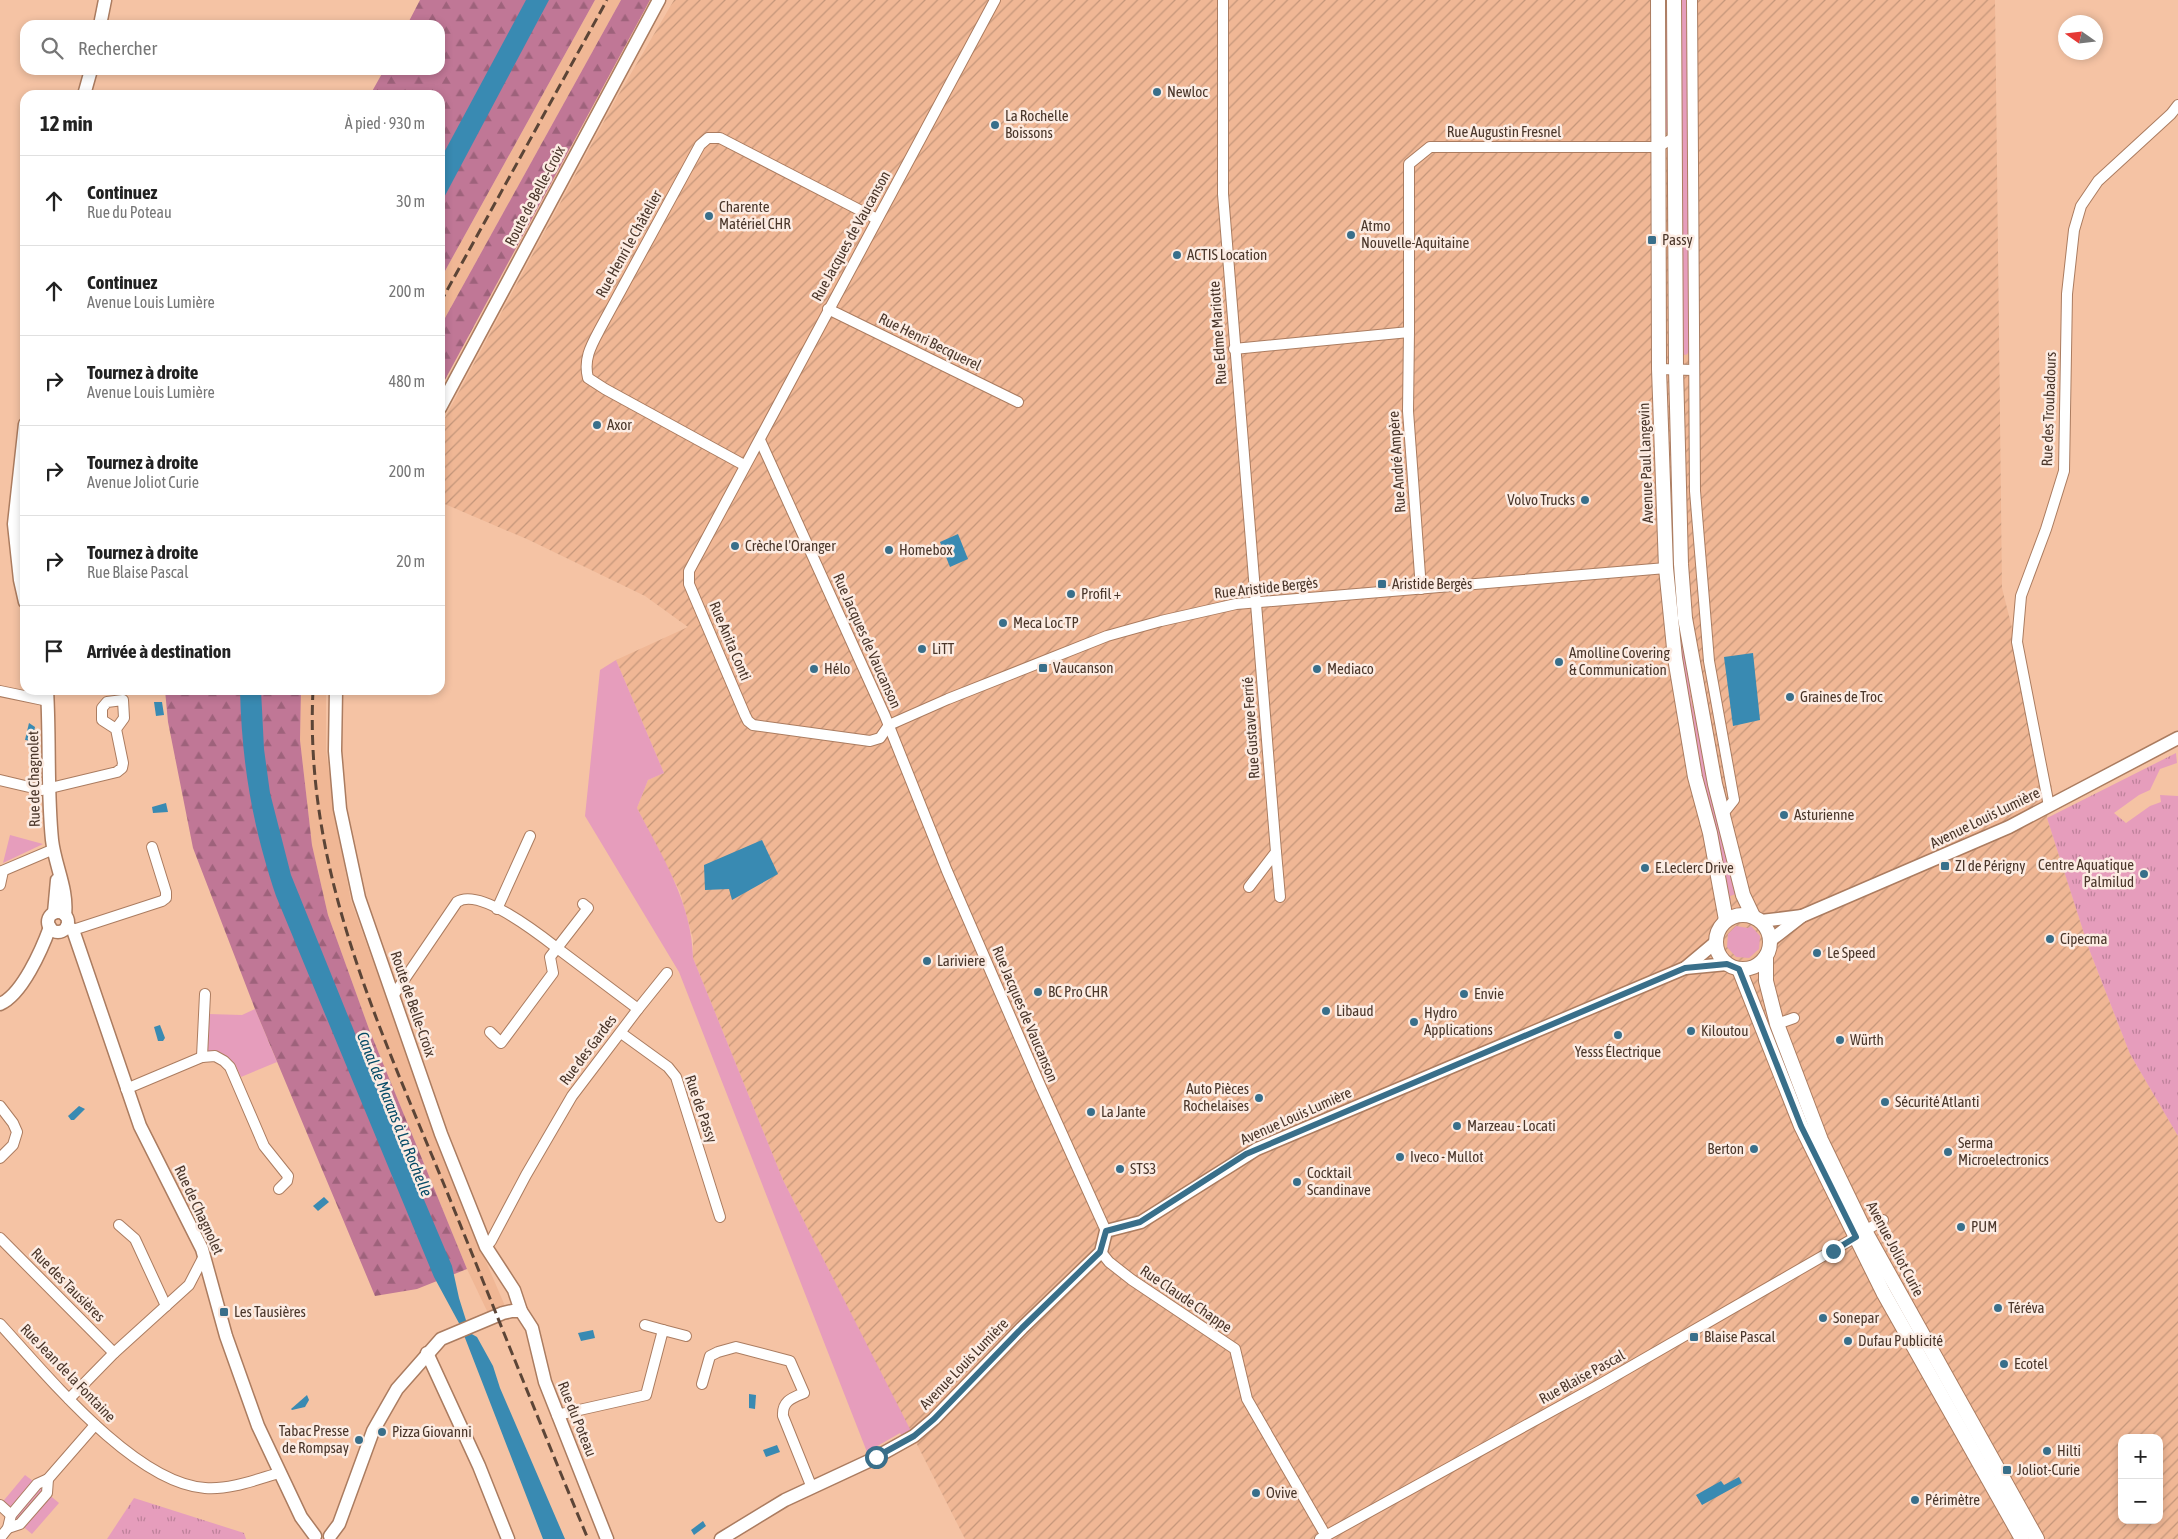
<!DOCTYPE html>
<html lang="fr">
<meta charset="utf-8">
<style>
:root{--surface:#fff;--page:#f6f6f6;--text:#222;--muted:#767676;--line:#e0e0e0}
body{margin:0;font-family:"Asap Condensed",sans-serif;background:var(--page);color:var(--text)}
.controls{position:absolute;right:15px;bottom:15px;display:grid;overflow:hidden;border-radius:10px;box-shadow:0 2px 8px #0003}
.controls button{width:45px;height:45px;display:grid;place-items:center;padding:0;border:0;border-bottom:1px solid var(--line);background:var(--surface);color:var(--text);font:25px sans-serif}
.compass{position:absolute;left:2058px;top:15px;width:45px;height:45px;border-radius:50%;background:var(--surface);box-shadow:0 2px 8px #0003;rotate:284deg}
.stop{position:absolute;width:15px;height:15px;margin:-11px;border:4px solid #396f8a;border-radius:50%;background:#fff}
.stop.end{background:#396f8a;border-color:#fff;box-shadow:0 1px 5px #0008}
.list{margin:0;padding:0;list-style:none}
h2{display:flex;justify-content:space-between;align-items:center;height:65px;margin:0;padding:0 20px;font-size:21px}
h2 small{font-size:16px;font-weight:400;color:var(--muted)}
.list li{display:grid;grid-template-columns:32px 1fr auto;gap:15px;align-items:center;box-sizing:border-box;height:90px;padding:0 20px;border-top:1px solid var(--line)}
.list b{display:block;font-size:19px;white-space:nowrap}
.list p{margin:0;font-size:16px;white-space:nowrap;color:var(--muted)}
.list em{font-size:16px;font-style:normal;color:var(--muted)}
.icon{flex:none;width:28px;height:28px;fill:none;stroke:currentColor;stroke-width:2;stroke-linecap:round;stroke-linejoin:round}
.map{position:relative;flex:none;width:2178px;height:1539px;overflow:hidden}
.search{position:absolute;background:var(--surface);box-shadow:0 2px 8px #0003;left:20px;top:20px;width:425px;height:55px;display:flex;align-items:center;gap:12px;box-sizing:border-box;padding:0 18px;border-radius:15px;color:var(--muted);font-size:19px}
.panel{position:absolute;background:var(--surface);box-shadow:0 2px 8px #0003;left:20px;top:90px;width:425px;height:605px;border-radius:15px}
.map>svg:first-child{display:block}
</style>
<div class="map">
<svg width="2178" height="1539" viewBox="0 0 2178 1539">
<defs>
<pattern id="industrial-furrows" width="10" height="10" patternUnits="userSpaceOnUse" patternTransform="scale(1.25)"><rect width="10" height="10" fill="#f0b795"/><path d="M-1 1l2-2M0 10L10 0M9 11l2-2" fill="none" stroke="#c4967a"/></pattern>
<pattern id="forest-firs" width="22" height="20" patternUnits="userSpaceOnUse" patternTransform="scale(1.25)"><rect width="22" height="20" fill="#c07796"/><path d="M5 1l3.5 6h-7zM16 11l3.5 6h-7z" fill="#9e627b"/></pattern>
<pattern id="park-tufts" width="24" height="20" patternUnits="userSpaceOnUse" patternTransform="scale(1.25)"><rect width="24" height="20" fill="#e69dbc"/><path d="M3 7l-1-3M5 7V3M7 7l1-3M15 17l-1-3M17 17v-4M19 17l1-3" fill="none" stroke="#bc8199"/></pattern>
</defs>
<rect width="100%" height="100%" fill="#f5c3a4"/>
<g fill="#f0b795">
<polygon points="595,0 621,0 440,327 440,280"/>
<polygon points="301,690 326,690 326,750 336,822 351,901 422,1097 487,1264 505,1306 488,1313 467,1269 369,1029 328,915 312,845 300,740"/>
</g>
<path fill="url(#industrial-furrows)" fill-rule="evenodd" d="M674,0h1321l7,588 50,200 -5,30 42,131 41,105 48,82v403h-1213l-182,-359 -90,-222v-19l-13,-47 -43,-84 11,-28 16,-7 -48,-113 72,-33 -43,-31 -116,-56 -89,-38v-75l176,-328zM2122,1438h37v82h-37z"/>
<g fill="#e69dbc">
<polygon points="1664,0 1668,0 1671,131 1663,133"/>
<polygon points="1680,0 1688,0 1689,352 1686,355 1683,354"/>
<polygon points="1677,581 1691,700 1736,894 1730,896 1731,900 1728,900 1686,708 1673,582"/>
<path d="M616,660l48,113 -16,7 -11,28c25,48 55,95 56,150l90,222 128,251 -9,6 -2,-4 -33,19 -188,-480 -94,-156 15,-146z"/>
<polygon points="10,835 43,844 3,863"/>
<polygon points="1736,926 1748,928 1751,926 1760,936 1759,949 1749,958 1736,957 1727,947 1728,934"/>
<path d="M255,1009l22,53 -36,15c-7,-18 -15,-24 -34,-25l1,-38 34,1z"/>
<polygon points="25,1475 37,1484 48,1479 47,1493 59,1503 32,1534 20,1524 8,1528 11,1515 0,1505"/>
</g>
<g fill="url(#forest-firs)">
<polygon points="420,0 595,0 440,280 440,95 370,95 384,70 440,70 440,25 407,25"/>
<polygon points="621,0 650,0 440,389 440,327"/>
<polygon points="165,690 301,690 300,740 312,845 328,915 369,1029 467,1269 417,1289 375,1296 255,1009 193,848 168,722"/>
</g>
<g fill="url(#park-tufts)">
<polygon points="2176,753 2177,763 2160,769 2150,790 2139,795 2114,813 2126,823 2150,806 2161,802 2160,795 2178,796 2178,1136 2130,1054 2089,949 2047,818"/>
<polygon points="134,1498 244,1533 246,1539 107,1539"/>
</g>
<g fill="#398ab2">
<polygon points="526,0 549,0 440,205 440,160"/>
<polygon points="958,534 968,559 950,567 940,542"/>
<polygon points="1753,653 1760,720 1733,726 1724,657"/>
<path d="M240,690h21l3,59 6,44 21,82 93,230 68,161 7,32 11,35 7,4 16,29 7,22 65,151h-22l-83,-214 -26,-48 -158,-381c-24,-72 -34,-131 -36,-206z"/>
<polygon points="154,702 162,702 164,715 156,716"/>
<polygon points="29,723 35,727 32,741 25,740"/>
<polygon points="166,803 168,812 153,813 152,807"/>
<polygon points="762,840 778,874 732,900 729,889 705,890 704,865"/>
<polygon points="160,1025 165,1038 163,1041 158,1041 154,1027"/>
<polygon points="79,1106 85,1109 74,1120 71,1120 68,1116"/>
<polygon points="324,1197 329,1202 318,1211 313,1206"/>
<polygon points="593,1330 595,1338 581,1341 578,1333"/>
<polygon points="749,1394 756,1395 755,1409 749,1408"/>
<polygon points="307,1395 309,1400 305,1407 292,1410 291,1409"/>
<polygon points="777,1445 780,1452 766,1457 763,1450"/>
<polygon points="1739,1477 1742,1483 1702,1505 1696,1495 1721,1481 1724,1485"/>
<polygon points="703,1521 706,1526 694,1535 691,1530"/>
</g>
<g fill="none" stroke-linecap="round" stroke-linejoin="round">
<g stroke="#ab7c60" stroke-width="12">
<g id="minor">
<polyline points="1223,0 1223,194 1276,852 1249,887"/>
<polyline points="1692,0 1695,491 1709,661 1734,800 1722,815"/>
<polyline points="828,309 1018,402"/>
<polyline points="1409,332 1408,411 1421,589"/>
<polyline points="1234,349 1409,332 1409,164 1430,147 1658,147 1675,137"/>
<polyline points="1659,369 1693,370"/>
<polyline points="760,440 885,716 947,871 1040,1085 1106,1231"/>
<path d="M744,465l-139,-76 -17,-11c-5,-20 4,-34 13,-51l99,-182 8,-7h12l157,81"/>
<polyline points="15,531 25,533"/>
<polyline points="0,691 48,701"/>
<polyline points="889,725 880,738 870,741 753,725 748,721 745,715 689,584 689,571 995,0"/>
<polyline points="889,725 948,699 1107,636 1161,621 1236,604 1666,568"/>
<polyline points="0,780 42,790 117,772 122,768 123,763 116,729 124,718 123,700 107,702 102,708 102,720 116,729"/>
<polyline points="2049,806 2017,642 2021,596 2046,529 2064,471 2067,294 2074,230 2081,206 2098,181 2171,114 2178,105"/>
<polyline points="1276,852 1280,897"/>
<polyline points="0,872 54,849"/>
<polyline points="0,885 3,871"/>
<polyline points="497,909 530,836"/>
<polyline points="73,930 162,901 166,898 166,892 152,847"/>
<path d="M393,996l64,-94c22,-15 82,32 100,46l-7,9 3,16 -52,70 -11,-11"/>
<polyline points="638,1009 667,973"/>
<polyline points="1777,1024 1794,1018"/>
<polyline points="621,1033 668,1067 676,1077 720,1217"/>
<polyline points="202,1057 205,994"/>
<polyline points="126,1089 202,1057 215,1056 224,1061 230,1067 264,1146 288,1176 287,1181 279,1189"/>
<polyline points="0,1106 13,1123 17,1132 13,1145 0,1158"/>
<polyline points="119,1225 135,1239 166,1306"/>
<polyline points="1865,1231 1883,1220"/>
<polyline points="0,1238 114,1353"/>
<polyline points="486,1247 491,1241 526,1175 572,1096 638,1009 557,948 588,908 583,904"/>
<polyline points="1101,1252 1109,1262 1132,1280 1235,1349 1247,1399 1326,1536"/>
<path d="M0,1324c46,50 134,159 205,164 24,2 50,-8 74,-15"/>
<polyline points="645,1325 663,1330"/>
<path d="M702,1384l8,-28 8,-4 18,-5 54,14 14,32c-12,5 -22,8 -21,23l29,72"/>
<polyline points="69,1399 114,1353 189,1285 204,1256"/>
<polyline points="557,1415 646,1395 663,1330 686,1336"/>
<polyline points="0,1505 11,1515"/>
<polyline points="8,1528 20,1524 47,1493 48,1479"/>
<polyline points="0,1538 8,1528 11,1515 37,1484 48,1479 95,1425"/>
<polyline points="1320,1539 1599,1385 1856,1237"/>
</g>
</g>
<g stroke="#ab7c60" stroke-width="15">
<g id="tertiary">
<polyline points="100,25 105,0"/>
<polyline points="84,95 91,70"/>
<polyline points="440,408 659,0"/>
<polyline points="25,424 14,524 20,580 25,602"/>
<path d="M47,690c3,50 0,100 5,150 3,26 16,49 13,75"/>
<polyline points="336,690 335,751 340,809 359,898 441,1134 486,1247 514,1290 521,1311 532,1328 545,1382 607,1539"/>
<circle cx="58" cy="922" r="10"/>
<polyline points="54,913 57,880"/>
<polyline points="1761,921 1802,916"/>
<polyline points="67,926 73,930 140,1126 202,1249 226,1336 258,1426 301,1517 315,1536"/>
<polyline points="1771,940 1802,916 2009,827 2178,738"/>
<polyline points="1685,968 1727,964"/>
<path d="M0,1004c22,-9 42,-55 50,-77"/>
<polyline points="427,1353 479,1466 508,1539"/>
<polyline points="330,1536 339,1524 373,1431 397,1389 441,1339 503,1313 512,1311 521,1311"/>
<polyline points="721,1539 785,1500 871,1460 914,1436 934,1419 1022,1328 1101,1252 1106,1231 1141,1222 1257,1149 1685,968 1716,942"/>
</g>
</g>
<g stroke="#ab7c60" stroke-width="16">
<g id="secondary">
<polyline points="1658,0 1659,369 1666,568 1675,658 1695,777 1710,833 1726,920"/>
<polyline points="1674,0 1676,369 1681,564 1685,618 1715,784 1743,895 1753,916"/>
<circle cx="1743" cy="942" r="27"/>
<polyline points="1766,957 1766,981 1777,1024 1821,1140 1865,1231 2037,1539"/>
<polyline points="1739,969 1801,1126 1883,1292 2022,1539"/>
</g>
</g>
<use href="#minor" stroke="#fff" stroke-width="10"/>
<use href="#tertiary" stroke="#fff" stroke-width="12"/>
<use href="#secondary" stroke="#fff" stroke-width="14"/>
<g stroke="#5c4537" stroke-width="3" stroke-dasharray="10 5" stroke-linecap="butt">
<polyline points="440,303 607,0"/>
<path d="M313,690c-9,179 66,336 132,497 48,118 94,235 143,352"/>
</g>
</g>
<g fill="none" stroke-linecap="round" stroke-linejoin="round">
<polyline stroke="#396f8a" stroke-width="6" points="876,1457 914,1436 934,1419 1022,1328 1100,1252 1106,1231 1140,1222 1246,1154 1685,968 1727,964 1739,969 1801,1126 1856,1237 1833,1251"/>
</g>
<g fill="#396f8a" stroke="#fcece3" stroke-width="2">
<circle cx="1157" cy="92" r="5"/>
<circle cx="995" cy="125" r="5"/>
<circle cx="709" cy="216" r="5"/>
<circle cx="1351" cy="235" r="5"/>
<rect x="1647" y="235" width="10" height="10" rx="2.5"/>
<circle cx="1177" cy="255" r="5"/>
<circle cx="597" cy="425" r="5"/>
<circle cx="1585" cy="500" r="5"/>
<circle cx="735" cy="546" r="5"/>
<circle cx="889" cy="550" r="5"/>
<rect x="1377" y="579" width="10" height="10" rx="2.5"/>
<circle cx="1071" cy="594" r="5"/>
<circle cx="1003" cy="623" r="5"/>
<circle cx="922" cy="649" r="5"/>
<circle cx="1559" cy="662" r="5"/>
<rect x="1038" y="663" width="10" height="10" rx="2.5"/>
<circle cx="814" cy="669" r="5"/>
<circle cx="1317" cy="669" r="5"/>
<circle cx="1790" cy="697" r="5"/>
<circle cx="1784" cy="815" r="5"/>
<rect x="1940" y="861" width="10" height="10" rx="2.5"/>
<circle cx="1645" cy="868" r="5"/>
<circle cx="2144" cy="874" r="5"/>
<circle cx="2050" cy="939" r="5"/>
<circle cx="1817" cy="953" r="5"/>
<circle cx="927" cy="961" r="5"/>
<circle cx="1038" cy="992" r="5"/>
<circle cx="1464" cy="994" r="5"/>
<circle cx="1326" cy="1011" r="5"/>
<circle cx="1414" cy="1022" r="5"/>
<circle cx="1691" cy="1031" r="5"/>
<circle cx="1618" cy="1035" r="5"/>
<circle cx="1840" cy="1040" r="5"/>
<circle cx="1259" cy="1098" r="5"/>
<circle cx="1885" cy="1102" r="5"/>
<circle cx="1091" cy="1112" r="5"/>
<circle cx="1457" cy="1126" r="5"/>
<circle cx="1754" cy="1149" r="5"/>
<circle cx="1948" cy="1152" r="5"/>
<circle cx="1400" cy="1157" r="5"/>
<circle cx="1120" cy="1169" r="5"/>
<circle cx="1297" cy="1182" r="5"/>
<circle cx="1961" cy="1227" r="5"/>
<circle cx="1998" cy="1308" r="5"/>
<rect x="219" y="1307" width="10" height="10" rx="2.5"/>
<circle cx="1823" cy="1318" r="5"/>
<rect x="1689" y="1332" width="10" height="10" rx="2.5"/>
<circle cx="1848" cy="1341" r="5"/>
<circle cx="2004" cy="1364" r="5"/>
<circle cx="382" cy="1432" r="5"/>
<circle cx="359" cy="1440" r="5"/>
<circle cx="2047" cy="1451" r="5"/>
<rect x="2002" y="1465" width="10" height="10" rx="2.5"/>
<circle cx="1256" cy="1493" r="5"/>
<circle cx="1915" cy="1500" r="5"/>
</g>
<g text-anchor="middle" stroke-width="5" stroke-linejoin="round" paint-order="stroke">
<g font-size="15" fill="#4a362a" stroke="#fcece3" text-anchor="start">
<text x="1167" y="97">Newloc</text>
<text x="1005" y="121">La Rochelle<tspan x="1005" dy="17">Boissons</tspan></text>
<text x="719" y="212">Charente<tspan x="719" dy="17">Matériel CHR</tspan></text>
<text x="1361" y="231">Atmo<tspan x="1361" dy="17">Nouvelle-Aquitaine</tspan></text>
<text x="1662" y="245">Passy</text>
<text x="1187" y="260">ACTIS Location</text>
<text x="607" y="430">Axor</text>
<text x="1575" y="505" text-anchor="end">Volvo Trucks</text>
<text x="745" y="551">Crèche l'Oranger</text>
<text x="899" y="555">Homebox</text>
<text x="1392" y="589">Aristide Bergès</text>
<text x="1081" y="599">Profil +</text>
<text x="1013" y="628">Meca Loc TP</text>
<text x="932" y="654">LiTT</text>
<text x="1569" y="658">Amolline Covering<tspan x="1569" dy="17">&amp; Communication</tspan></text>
<text x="1053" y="673">Vaucanson</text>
<text x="824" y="674">Hélo</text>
<text x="1327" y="674">Mediaco</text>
<text x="1800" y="702">Graines de Troc</text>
<text x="1794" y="820">Asturienne</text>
<text x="2134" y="870" text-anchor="end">Centre Aquatique<tspan x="2134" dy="17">Palmilud</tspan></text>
<text x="1955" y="871">ZI de Périgny</text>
<text x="1655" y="873">E.Leclerc Drive</text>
<text x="2060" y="944">Cipecma</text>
<text x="1827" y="958">Le Speed</text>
<text x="937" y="966">Lariviere</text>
<text x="1048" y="997">BC Pro CHR</text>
<text x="1474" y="999">Envie</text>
<text x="1336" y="1016">Libaud</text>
<text x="1424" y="1018">Hydro<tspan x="1424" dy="17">Applications</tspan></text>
<text x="1701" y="1036">Kiloutou</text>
<text x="1850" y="1045">Würth</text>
<text x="1618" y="1057" text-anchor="middle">Yesss Électrique</text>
<text x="1249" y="1094" text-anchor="end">Auto Pièces<tspan x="1249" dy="17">Rochelaises</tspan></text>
<text x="1895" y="1107">Sécurité Atlanti</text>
<text x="1101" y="1117">La Jante</text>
<text x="1467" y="1131">Marzeau - Locati</text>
<text x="1958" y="1148">Serma<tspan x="1958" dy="17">Microelectronics</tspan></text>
<text x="1744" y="1154" text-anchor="end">Berton</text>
<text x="1410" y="1162">Iveco - Mullot</text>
<text x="1130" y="1174">STS3</text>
<text x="1307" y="1178">Cocktail<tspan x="1307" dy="17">Scandinave</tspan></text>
<text x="1971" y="1232">PUM</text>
<text x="2008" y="1313">Téréva</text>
<text x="234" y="1317">Les Tausières</text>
<text x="1833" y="1323">Sonepar</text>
<text x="1704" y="1342">Blaise Pascal</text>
<text x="1858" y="1346">Dufau Publicité</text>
<text x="2014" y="1369">Ecotel</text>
<text x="349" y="1436" text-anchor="end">Tabac Presse<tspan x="349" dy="17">de Rompsay</tspan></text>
<text x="392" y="1437">Pizza Giovanni</text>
<text x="2057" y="1456">Hilti</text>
<text x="2017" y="1475">Joliot-Curie</text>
<text x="1266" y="1498">Ovive</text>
<text x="1925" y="1505">Périmètre</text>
</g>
<g font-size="15" fill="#4a362a" stroke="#fcece3">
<text x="1504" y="137">Rue Augustin Fresnel</text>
<text transform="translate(535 196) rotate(-62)" y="5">Route de Belle-Croix</text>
<text transform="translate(851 236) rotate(-61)" y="5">Rue Jacques de Vaucanson</text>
<text transform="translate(629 244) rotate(-61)" y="5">Rue Henri le Châtelier</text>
<text transform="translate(1218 333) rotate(-94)" y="5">Rue Edme Mariotte</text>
<text transform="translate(930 342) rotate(26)" y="5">Rue Henri Becquerel</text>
<text transform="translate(2049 409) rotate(-88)" y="5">Rue des Troubadours</text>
<text transform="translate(1397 462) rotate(-94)" y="5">Rue André Ampère</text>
<text transform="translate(1646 463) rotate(-92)" y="5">Avenue Paul Langevin</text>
<text transform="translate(1266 588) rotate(-6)" y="5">Rue Aristide Bergès</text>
<text transform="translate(730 641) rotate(67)" y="5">Rue Anita Conti</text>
<text transform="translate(867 641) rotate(66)" y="5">Rue Jacques de Vaucanson</text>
<text transform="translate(1251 728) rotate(-94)" y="5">Rue Gustave Ferrié</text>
<text transform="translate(34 779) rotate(-91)" y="5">Rue de Chagnolet</text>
<text transform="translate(1985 818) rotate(-26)" y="5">Avenue Louis Lumière</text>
<text transform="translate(413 1004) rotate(71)" y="5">Route de Belle-Croix</text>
<text transform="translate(1025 1014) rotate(67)" y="5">Rue Jacques de Vaucanson</text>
<text transform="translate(588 1050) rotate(-53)" y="5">Rue des Gardes</text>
<text transform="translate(701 1109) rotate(71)" y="5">Rue de Passy</text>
<text transform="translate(1296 1116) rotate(-24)" y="5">Avenue Louis Lumière</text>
<text transform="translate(199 1210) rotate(65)" y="5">Rue de Chagnolet</text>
<text transform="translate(1895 1249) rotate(62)" y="5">Avenue Joliot Curie</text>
<text transform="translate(68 1285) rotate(45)" y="5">Rue des Tausières</text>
<text transform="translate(1186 1299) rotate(34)" y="5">Rue Claude Chappe</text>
<text transform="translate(964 1364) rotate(-46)" y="5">Avenue Louis Lumière</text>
<text transform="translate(68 1373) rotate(46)" y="5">Rue Jean de la Fontaine</text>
<text transform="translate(1582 1377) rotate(-29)" y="5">Rue Blaise Pascal</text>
<text transform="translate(577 1419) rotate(68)" y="5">Rue du Poteau</text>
</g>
<g font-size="16" font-style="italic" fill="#064b67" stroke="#fcece3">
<text transform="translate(395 1114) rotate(68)" y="6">Canal de Marans à La Rochelle</text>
</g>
</g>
</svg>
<div class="controls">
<button>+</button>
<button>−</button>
</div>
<svg class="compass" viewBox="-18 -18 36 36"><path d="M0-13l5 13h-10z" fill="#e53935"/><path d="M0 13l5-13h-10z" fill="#767676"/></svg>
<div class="stop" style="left:876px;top:1457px"></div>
<div class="stop end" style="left:1833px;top:1251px"></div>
<div class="search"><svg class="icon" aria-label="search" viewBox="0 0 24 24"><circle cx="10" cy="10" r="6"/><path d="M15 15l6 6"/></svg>Rechercher</div>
<section class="panel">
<h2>12 min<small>À pied · 930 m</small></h2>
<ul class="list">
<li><svg class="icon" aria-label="ahead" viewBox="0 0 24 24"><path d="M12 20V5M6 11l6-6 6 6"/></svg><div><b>Continuez</b><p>Rue du Poteau</p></div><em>30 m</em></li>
<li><svg class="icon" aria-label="ahead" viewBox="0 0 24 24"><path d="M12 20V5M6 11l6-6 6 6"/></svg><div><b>Continuez</b><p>Avenue Louis Lumière</p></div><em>200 m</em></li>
<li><svg class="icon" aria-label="right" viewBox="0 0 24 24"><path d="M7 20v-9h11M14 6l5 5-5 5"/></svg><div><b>Tournez à droite</b><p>Avenue Louis Lumière</p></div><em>480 m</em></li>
<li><svg class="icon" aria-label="right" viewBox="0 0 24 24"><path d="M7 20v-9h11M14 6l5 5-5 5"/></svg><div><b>Tournez à droite</b><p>Avenue Joliot Curie</p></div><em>200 m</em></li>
<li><svg class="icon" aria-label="right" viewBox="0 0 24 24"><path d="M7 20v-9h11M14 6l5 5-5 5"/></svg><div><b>Tournez à droite</b><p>Rue Blaise Pascal</p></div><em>20 m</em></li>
<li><svg class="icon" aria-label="arrive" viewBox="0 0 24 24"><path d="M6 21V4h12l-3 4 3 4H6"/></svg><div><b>Arrivée à destination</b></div></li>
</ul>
</section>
</div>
